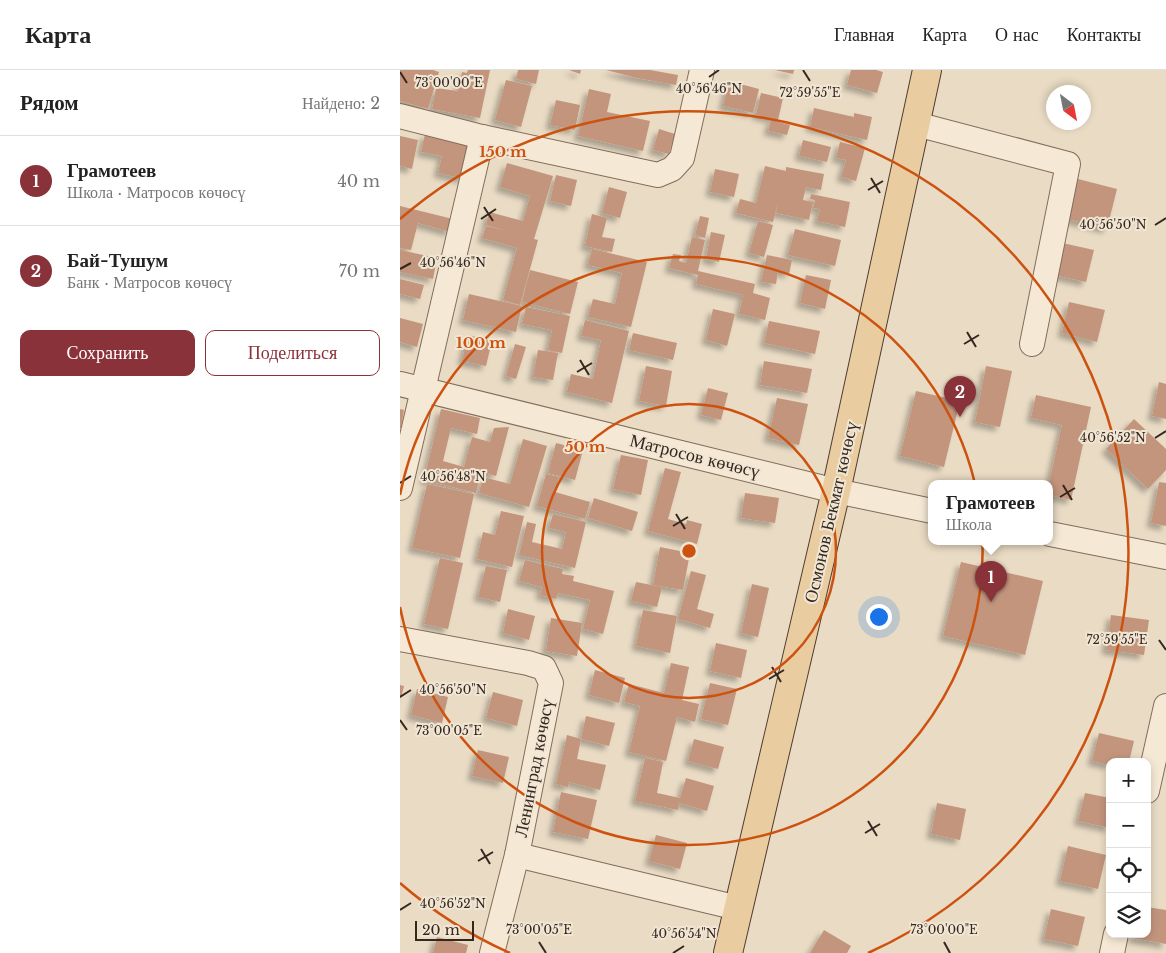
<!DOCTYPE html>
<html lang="ru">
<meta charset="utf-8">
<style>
:root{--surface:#fff;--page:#f6f6f6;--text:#222;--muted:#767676;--line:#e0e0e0;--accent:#8a323a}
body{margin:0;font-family:"Libre Baskerville",serif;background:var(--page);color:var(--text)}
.controls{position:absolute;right:15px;bottom:15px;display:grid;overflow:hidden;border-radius:10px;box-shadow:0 2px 8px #0003}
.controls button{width:45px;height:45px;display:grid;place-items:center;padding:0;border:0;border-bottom:1px solid var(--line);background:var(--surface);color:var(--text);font:25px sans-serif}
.compass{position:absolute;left:646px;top:15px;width:45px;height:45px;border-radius:50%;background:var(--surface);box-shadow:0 2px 8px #0003;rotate:148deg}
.scale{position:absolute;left:15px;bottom:12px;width:59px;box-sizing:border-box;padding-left:5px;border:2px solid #33271f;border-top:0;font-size:14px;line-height:18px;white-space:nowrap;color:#33271f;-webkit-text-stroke:4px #f1e6d3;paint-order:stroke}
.you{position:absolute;left:478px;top:546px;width:18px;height:18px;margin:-12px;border:4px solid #fff;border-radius:50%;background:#1a73e8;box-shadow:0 0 0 8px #1a73e833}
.badge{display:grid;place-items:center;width:32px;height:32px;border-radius:50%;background:var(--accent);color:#fff;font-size:16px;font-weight:700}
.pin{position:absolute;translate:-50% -41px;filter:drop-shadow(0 1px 2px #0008)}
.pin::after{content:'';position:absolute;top:26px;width:18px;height:15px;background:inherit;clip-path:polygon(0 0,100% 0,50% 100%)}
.popup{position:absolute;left:528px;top:410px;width:125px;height:65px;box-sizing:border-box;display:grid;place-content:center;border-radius:10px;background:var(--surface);filter:drop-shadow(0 1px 4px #0005);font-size:16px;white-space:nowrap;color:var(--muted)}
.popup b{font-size:19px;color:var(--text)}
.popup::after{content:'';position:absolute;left:50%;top:100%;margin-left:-10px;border:10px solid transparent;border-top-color:var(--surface)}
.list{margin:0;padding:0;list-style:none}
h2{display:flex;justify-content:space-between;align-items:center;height:65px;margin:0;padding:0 20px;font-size:21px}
h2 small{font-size:16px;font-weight:400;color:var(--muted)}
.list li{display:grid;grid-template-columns:32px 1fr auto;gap:15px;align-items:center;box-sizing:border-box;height:90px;padding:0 20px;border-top:1px solid var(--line)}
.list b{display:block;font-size:19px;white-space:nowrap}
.list p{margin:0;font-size:16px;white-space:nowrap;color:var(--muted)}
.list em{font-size:16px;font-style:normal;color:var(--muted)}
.actions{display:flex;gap:10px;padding:15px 20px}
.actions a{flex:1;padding:11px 0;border:1px solid var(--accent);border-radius:10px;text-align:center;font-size:18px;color:var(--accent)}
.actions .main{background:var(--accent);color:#fff}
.icon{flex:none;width:28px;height:28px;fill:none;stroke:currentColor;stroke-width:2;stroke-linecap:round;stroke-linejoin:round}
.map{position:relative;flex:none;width:766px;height:883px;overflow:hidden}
header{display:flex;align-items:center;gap:30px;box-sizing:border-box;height:70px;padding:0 25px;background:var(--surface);border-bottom:1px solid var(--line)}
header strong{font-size:24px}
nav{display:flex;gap:28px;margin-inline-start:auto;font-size:18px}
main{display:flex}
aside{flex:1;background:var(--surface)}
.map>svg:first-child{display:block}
</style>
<header>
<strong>Карта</strong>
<nav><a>Главная</a><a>Карта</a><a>О нас</a><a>Контакты</a></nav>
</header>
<main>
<aside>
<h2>Рядом<small>Найдено: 2</small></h2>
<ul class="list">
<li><span class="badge">1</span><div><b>Грамотеев</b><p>Школа · Матросов көчөсү</p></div><em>40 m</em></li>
<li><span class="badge">2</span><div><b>Бай-Тушум</b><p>Банк · Матросов көчөсү</p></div><em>70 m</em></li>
</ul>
<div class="actions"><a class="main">Сохранить</a><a>Поделиться</a></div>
</aside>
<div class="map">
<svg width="766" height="883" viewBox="0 0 766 883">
<defs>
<filter id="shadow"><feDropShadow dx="-4.5" dy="4.5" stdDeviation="2.5" flood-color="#0004"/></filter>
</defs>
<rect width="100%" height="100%" fill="#e9dbc4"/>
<g fill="#c3957d" filter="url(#shadow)">
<polygon points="0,0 33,0 39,2 28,39 0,31"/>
<polygon points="68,0 90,0 80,48 32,39 36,18 58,21 62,2 67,3"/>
<polygon points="118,0 139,0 136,14 116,9"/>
<polygon points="169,0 181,0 180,4"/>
<polygon points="206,0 250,0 278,5 276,15 237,8"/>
<polygon points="375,0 394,0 393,4"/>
<polygon points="451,0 476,0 483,2 477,23 447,15"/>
<polygon points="106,10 132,16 121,57 95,50"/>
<polygon points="329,11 359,19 353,43 323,36"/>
<polygon points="189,19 211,24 207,42 250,51 243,81 178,66"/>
<polygon points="361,23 383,28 378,50 356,45"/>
<polygon points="156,30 180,35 175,60 150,55"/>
<polygon points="414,38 454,47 454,43 472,47 467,70 410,57"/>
<polygon points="371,50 390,55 387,65 368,61"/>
<polygon points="259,59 275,64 269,84 253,80"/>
<polygon points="25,64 71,73 64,109 38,103 42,86 21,82"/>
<polygon points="0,66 18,70 12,99 0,96"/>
<polygon points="403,70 431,77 427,92 399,86"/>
<polygon points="440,72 465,78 456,111 441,107 446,90 436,88"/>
<polygon points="107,93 153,106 134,169 138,170 120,235 103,230 117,178 82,168 86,156 107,161 86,155 89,142 123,151 130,126 100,117"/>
<polygon points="365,96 386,101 386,97 424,104 421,120 406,117 403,130 413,132 409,150 376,143 378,132 373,152 336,143 340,129 356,133"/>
<polygon points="315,99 339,104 334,127 310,122"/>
<polygon points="156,105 177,110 171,136 150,131"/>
<polygon points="678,109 717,119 707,159 668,149"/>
<polygon points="209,117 227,122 220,148 202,143"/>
<polygon points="411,124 450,132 445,157 417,151 420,139 413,138 415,130 410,129"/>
<polygon points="0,136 53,149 50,162 18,153 11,180 0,178"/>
<polygon points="192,144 207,148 202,167 215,169 212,182 185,176"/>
<polygon points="300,146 309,148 305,168 295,165"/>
<polygon points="358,151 373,155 364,187 349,183"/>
<polygon points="395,159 441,170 435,196 388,185"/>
<polygon points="311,162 325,165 319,192 306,189"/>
<polygon points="292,167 305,170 298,201 355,214 353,223 370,228 365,250 339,244 343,225 296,214 298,205 269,198 273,184 281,185 279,191 286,193"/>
<polygon points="658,172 694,180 686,212 650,204"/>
<polygon points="192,179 247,192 231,257 188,247 193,229 215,234 222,203 188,195"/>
<polygon points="0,180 37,188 33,209 0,202"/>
<polygon points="367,185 392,190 389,204 378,201 376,214 361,212"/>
<polygon points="130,200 178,212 170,244 122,232"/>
<polygon points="406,205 431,210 425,239 400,233"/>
<polygon points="0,209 24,215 20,229 0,224"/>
<polygon points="69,224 122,236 116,262 63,250"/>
<polygon points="669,232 705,240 697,272 662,263"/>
<polygon points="126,237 170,246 162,283 148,280 152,260 122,254"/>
<polygon points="313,239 335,244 327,276 306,270"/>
<polygon points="0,248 23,254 17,277 0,272"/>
<polygon points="185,250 229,261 212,333 167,322 171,304 193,309 201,270 181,266"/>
<polygon points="369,251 420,261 415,284 364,273"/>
<polygon points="233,263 277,273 273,290 229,280"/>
<polygon points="68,265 92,271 86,296 62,291"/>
<polygon points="115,274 126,277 116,309 106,306"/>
<polygon points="138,280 158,283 153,310 133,307"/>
<polygon points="364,291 412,299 407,323 360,315"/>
<polygon points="246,296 272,301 266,336 239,331"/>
<polygon points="586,296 612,301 600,357 575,352"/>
<polygon points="759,312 766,314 766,349 752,346"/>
<polygon points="308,318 328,323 321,350 301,345"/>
<polygon points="516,321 560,331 544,397 500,386"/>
<polygon points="636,325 691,337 671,430 650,425 649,413 662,355 631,348"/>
<polygon points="377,328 408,334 399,375 368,368"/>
<polygon points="0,339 4,340 1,358 0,358"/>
<polygon points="41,339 80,348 77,364 51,358 43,391 64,397 72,367 90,372 94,358 109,357 96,406 81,402 76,423 24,410"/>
<polygon points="734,349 766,379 766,400 748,419 706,379"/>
<polygon points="123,369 147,376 129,437 79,423 83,407 110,414"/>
<polygon points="156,373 183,380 175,410 148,403"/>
<polygon points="221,385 248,390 241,425 213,419"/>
<polygon points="265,398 281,402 268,449 286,454 287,450 302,454 297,474 248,461"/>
<polygon points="146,404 159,407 155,422 190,432 185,449 137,436"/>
<polygon points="759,412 766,413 766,456 751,453"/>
<polygon points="27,414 74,424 60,488 12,478"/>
<polygon points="345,423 379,428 375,453 341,448"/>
<polygon points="194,428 238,442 232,461 188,448"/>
<polygon points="101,441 124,446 112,497 77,489 83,462 95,465"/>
<polygon points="153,444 186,452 175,498 119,485 127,452 136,454 132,472 162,479 166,462 149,458"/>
<polygon points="260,477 290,483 283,520 253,515"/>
<polygon points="40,488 63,493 48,559 24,554"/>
<polygon points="125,490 163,499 162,504 174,506 173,511 214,521 203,564 183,559 190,530 158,523 156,529 140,525 142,517 119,511"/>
<polygon points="561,492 643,511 625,585 543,566"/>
<polygon points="86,496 107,500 100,532 78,527"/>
<polygon points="291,501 306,505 297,539 314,544 310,558 278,549"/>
<polygon points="236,512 262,517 257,537 231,531"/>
<polygon points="352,514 369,518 358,567 341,563"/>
<polygon points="108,539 135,546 129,570 103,563"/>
<polygon points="243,540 277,546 270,583 236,576"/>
<polygon points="711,545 749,550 744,585 706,580"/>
<polygon points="151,548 182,553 177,586 146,581"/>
<polygon points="316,573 347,580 341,608 310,601"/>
<polygon points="271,593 289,597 282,630 299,634 295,652 277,647 266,691 229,682 240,636 224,632 229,614 264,623"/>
<polygon points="195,600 225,608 219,633 189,625"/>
<polygon points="310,613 337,619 328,655 301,649"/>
<polygon points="0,615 4,616 1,628 0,628"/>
<polygon points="17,619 48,627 42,653 11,645"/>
<polygon points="93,622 123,630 117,656 86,648"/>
<polygon points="186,646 215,653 209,676 181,669"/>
<polygon points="699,663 734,671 729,692 710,692 710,695 692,691"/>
<polygon points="167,665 181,669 177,689 206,695 200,720 169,712 168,717 156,714"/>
<polygon points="294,669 324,677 318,699 288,691"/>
<polygon points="78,680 109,687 103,713 72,706"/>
<polygon points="245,688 263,692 257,723 280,728 286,708 314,716 307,741 279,733 278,740 235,731"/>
<polygon points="161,722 197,730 188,769 153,762"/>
<polygon points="685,723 710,728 710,758 678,751"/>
<polygon points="537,733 566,739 560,770 531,764"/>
<polygon points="256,765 287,773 280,799 249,791"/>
<polygon points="668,776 706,785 698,819 660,811"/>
<polygon points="747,837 766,840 766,874 733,868 734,864 747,864"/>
<polygon points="651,839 685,847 678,876 644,869"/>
<polygon points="424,860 451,876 447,883 410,883"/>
<polygon points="37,867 68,875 66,883 33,883"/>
</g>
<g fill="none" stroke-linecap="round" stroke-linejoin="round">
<g stroke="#826d5c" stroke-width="26">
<g id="minor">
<polyline points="0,46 82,67 258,105 272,99 282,88 302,0"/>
<polyline points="516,54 668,94 632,274"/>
<polyline points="0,314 436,421 532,441"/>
<polyline points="0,418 82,67"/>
<polyline points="650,464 766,487"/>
<polyline points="0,569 128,593 144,598 151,613 117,785 92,883"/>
<polyline points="747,721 766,636"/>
<polyline points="117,785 338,838"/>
<polyline points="712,883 716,864"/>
</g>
</g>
<g stroke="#503c30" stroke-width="30">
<polyline id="major" points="328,883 436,421 527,0"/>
</g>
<use href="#minor" stroke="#f5e9d6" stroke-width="24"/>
<use href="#major" stroke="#e9cc9f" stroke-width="28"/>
</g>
<path fill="none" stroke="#33271f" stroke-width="2" d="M403,0l7,11M0,2l7,11M309,7l10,-7M471,108l9,15M468,120l15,-9M84,137l9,14M81,149l15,-10M755,155l11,-7M0,199l11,-6M567,262l9,15M564,274l15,-9M180,290l9,15M177,302l15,-9M755,368l11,-7M0,413l11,-7M663,415l9,15M660,427l15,-9M276,444l9,15M273,456l15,-9M759,570l7,10M372,597l9,15M369,609l15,-9M0,627l11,-7M0,650l7,10M468,751l9,15M465,763l15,-9M81,779l9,15M78,791l15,-9M0,840l11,-7M139,872l7,11M544,872l6,11M273,883l11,-7"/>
<g fill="none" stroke="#cd520f" stroke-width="2.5">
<circle cx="289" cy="481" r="147"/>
<path d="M0 425A294 294 0 1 1 0 537"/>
<path d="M110 883A440 440 0 0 1 0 813M0 149A440 440 0 1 1 468 883"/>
</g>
<g text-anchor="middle" stroke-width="4" stroke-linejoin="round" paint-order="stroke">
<g font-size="18" fill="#33271f" stroke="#f1e6d3">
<text transform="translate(295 386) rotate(14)" y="6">Матросов көчөсү</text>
<text transform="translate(431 442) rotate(-77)" y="6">Осмонов Бекмат көчөсү</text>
<text transform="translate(134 698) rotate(-79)" y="6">Ленинград көчөсү</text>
</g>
</g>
<g font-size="12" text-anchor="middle" fill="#33271f" stroke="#f1e6d3" stroke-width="4" stroke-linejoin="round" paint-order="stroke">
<text x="49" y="17">73°00'00"E</text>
<text x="309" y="23">40°56'46"N</text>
<text x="410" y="27">72°59'55"E</text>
<text x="713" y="159">40°56'50"N</text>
<text x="53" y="197">40°56'46"N</text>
<text x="713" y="372">40°56'52"N</text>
<text x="53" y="411">40°56'48"N</text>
<text x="717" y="574">72°59'55"E</text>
<text x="53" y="624">40°56'50"N</text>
<text x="49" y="665">73°00'05"E</text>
<text x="53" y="838">40°56'52"N</text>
<text x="139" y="864">73°00'05"E</text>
<text x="544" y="864">73°00'00"E</text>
<text x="284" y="868">40°56'54"N</text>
</g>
<circle cx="289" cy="481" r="8" fill="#cd520f" stroke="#f1e6d3" stroke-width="2.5"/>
<g font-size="15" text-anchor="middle" font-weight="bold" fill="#cd520f" stroke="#f1e6d3" stroke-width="4" stroke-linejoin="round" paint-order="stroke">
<text x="103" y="87">150 m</text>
<text x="81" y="278">100 m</text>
<text x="185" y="382">50 m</text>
</g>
</svg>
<div class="controls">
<button>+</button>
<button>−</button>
<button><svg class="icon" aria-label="locate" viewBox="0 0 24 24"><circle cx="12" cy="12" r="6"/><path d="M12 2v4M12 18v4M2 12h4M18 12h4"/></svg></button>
<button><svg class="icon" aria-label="layers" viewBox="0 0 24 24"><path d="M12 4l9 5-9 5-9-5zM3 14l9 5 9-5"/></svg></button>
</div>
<svg class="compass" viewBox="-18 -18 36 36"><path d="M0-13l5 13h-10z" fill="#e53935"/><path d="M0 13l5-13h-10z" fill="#767676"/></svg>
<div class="scale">20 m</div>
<div class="you"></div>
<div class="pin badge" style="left:591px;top:532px">1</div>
<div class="popup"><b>Грамотеев</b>Школа</div>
<div class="pin badge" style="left:560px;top:347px">2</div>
</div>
</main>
